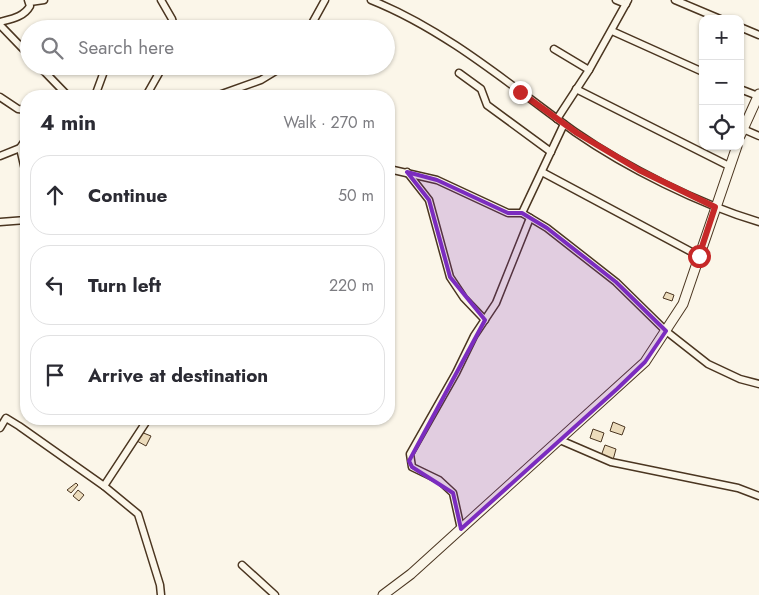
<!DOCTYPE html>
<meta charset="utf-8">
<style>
:root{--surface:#fff;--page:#f7f7f7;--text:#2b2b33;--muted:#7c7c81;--line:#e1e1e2}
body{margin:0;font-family:Jost,sans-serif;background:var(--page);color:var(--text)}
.controls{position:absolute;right:15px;top:15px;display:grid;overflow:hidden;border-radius:10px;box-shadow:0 1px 4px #0004}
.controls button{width:45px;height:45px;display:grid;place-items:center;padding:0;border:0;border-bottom:1px solid var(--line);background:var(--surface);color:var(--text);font:25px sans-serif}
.stop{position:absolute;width:15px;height:15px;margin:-11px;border:4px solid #c62828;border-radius:50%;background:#fff}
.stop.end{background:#c62828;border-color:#fff;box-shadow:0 1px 5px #0008}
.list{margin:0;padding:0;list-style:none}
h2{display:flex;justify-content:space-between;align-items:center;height:65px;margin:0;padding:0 20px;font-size:21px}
h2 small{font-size:16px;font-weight:400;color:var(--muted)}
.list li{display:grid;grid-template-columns:32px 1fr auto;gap:15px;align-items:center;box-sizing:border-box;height:80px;margin:0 10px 10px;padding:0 10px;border:1px solid var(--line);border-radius:20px}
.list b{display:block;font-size:19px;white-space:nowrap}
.list em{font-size:16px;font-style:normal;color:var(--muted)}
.icon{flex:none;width:28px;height:28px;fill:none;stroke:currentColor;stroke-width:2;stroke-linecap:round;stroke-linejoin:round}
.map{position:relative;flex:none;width:759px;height:595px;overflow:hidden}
.search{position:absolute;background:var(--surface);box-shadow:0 1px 4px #0004;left:20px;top:20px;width:375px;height:55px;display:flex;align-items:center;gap:12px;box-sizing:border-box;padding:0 18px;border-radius:28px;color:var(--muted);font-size:19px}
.panel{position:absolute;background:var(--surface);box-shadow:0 1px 4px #0004;left:20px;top:90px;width:375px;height:335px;border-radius:20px}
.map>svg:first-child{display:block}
</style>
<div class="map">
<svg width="759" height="595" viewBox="0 0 759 595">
<rect width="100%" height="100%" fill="#fbf6e9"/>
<g fill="#ecdcbc" stroke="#4a3520">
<polygon points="666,292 674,295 672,301 663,298"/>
<polygon points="613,422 625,427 622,435 610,431"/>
<polygon points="593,429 604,433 601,442 590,438"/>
<polygon points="141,432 151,436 146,446 137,441"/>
<polygon points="605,445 616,449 613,460 601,456"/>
<polygon points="76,483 78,485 71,493 67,490"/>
<polygon points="78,490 84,495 79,501 73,496"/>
</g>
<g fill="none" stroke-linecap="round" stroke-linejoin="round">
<g stroke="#4a3520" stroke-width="9">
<g id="street">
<polyline points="161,0 172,19 175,29"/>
<path d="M371,0c75,30 139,85 204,132 52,36 124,72 184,90"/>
<polyline points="616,0 626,4"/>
<polyline points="675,0 720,19"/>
<polyline points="30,2 44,0"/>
<path d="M0,22c11,-3 24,-5 30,-16l-2,-6"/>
<polyline points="0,25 29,55"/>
<polyline points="740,27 759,35"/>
<polyline points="309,29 325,0"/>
<polyline points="612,31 703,72"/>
<polyline points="554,49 589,70"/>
<polyline points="39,66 68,96"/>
<polyline points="459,73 481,89 487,105 551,152"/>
<polyline points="576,89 729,166"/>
<polyline points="740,89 758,96"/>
<polyline points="95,96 106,66"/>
<polyline points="146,96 163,66"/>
<polyline points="216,96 261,80 284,66"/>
<polyline points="0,97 18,109 26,110"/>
<polyline points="557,119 589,70 628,0"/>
<polyline points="743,129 759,136"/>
<polyline points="26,139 20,148 26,174"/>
<polyline points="0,156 20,148"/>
<polyline points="389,169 437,180 508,213 522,213 547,228 616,282 666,331 708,364 740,379 759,384"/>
<polyline points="407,172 429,200 450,277 464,298 485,320"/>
<polyline points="542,172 699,256"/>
<polyline points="522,213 564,124"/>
<polyline points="0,222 26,220"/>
<polyline points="0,428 6,418 19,426 104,486 138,514 160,585 161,595"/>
<polyline points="560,440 611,462 738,488 759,496"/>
<polyline points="104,486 148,419"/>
<polyline points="461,529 453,493 439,480 412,467 410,454 456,373 474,336 496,303 530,218"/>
<polyline points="242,565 275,595"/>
</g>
</g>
<g stroke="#4a3520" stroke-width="11">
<g id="secondary">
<polyline points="740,136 759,94"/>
<polyline points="383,595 411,574 645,362 683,304 737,146"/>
</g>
</g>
<use href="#street" stroke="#fbf6e9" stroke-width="6"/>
<use href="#secondary" stroke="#fbf6e9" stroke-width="9"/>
</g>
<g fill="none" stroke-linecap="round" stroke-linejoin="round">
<polyline stroke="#c62828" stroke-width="6" points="520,92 577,133 639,170 715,207 699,256"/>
</g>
<path fill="#7b2cbf" fill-opacity="0.2" stroke="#7b2cbf" stroke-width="4" stroke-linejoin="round" d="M407,172l30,8 71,33h14l25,15 69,54 50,49 -21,31 -28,27 -156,140 -8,-36 -41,-26 -3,-6 76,-141 -35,-43 -21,-77z"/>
</svg>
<div class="controls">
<button>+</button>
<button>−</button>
<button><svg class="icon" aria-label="locate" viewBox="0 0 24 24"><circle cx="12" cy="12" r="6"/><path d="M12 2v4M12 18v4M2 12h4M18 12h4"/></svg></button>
</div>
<div class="stop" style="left:699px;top:256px"></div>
<div class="stop end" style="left:520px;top:92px"></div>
<div class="search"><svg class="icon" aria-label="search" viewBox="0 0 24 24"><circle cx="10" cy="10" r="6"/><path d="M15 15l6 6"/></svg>Search here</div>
<section class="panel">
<h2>4 min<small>Walk · 270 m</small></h2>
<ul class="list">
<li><svg class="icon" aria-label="ahead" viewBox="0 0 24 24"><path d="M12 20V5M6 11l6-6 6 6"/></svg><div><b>Continue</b></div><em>50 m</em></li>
<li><svg class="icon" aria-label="left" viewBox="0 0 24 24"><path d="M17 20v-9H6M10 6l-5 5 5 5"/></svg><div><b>Turn left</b></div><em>220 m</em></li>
<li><svg class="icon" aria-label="arrive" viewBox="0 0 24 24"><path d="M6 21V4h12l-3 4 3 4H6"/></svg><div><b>Arrive at destination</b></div></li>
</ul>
</section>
</div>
